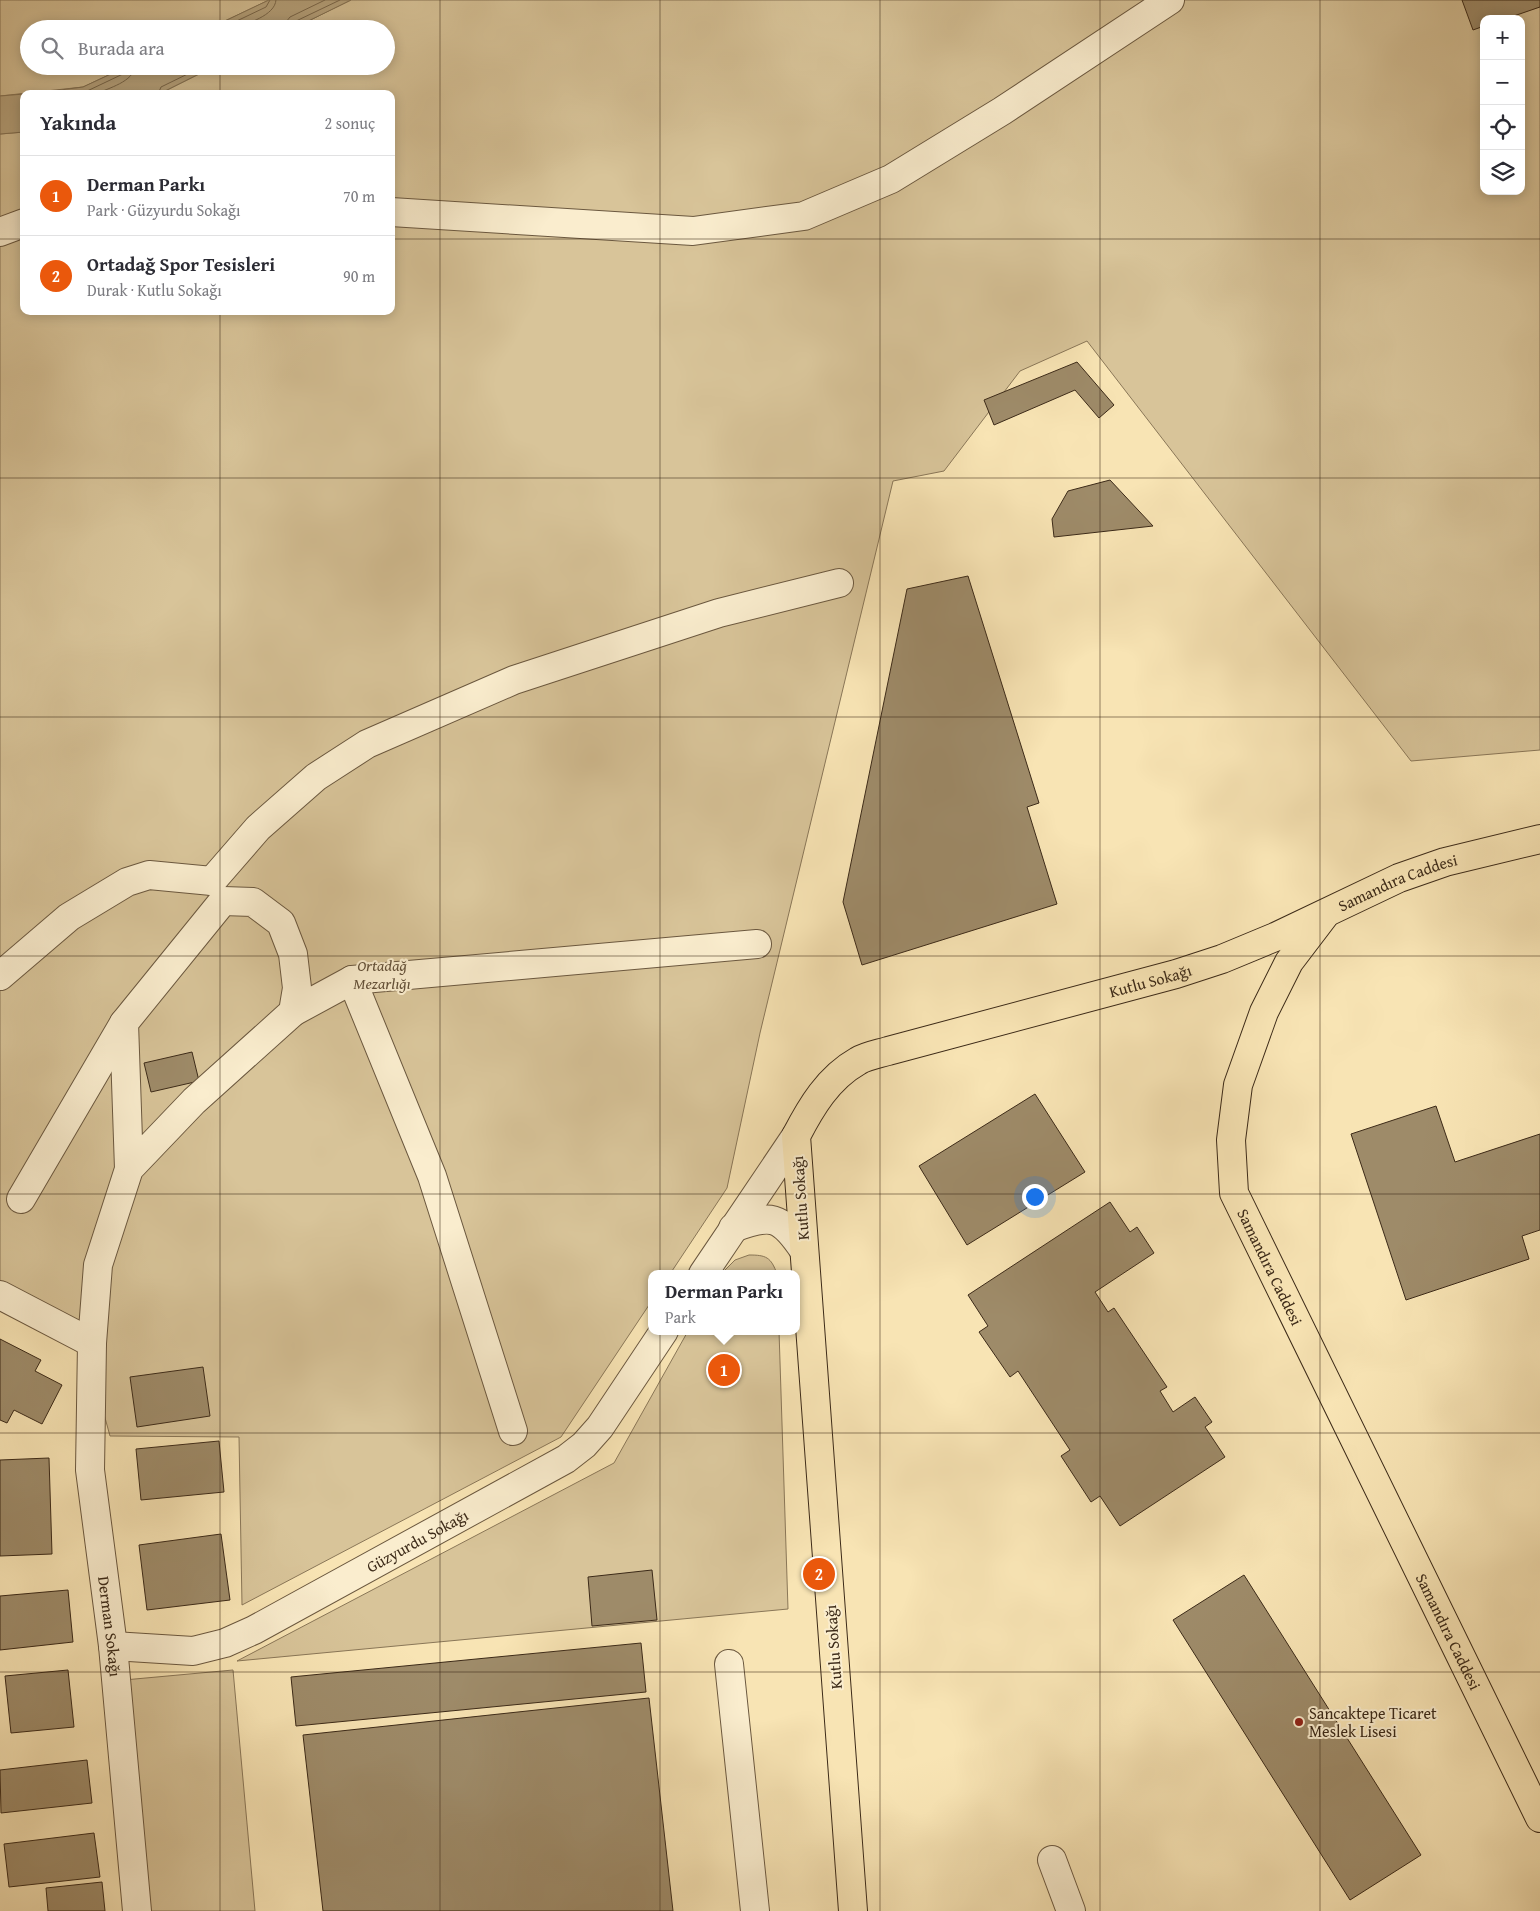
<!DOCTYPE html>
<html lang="tr">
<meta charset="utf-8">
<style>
:root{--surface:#fff;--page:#f2f2f3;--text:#2b2b33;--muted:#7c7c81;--line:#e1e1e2;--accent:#ea580c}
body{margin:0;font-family:"Gentium Book Plus",serif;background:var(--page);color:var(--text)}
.controls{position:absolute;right:15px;top:15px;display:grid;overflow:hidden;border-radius:10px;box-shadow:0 2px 12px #0003}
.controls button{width:45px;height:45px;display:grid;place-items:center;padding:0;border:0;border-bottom:1px solid var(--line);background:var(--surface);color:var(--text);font:25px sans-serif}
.you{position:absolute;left:1034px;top:1196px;width:18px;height:18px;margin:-12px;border:4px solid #fff;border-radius:50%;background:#1a73e8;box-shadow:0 0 0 8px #1a73e833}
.badge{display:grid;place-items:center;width:32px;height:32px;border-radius:50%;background:var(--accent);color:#fff;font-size:16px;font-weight:700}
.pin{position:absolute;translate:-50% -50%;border:2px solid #fff;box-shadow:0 1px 5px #0006}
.popup{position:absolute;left:648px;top:1270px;width:152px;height:65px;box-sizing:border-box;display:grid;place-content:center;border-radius:10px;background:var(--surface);filter:drop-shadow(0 1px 4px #0005);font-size:16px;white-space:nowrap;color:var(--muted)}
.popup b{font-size:19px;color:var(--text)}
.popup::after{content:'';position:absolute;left:50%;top:100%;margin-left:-10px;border:10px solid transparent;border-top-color:var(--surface)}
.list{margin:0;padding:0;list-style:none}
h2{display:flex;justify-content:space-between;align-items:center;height:65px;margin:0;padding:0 20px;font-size:21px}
h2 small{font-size:16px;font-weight:400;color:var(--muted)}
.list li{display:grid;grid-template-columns:32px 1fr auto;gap:15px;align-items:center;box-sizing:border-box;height:80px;padding:0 20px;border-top:1px solid var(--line)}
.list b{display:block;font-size:19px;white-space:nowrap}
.list p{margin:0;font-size:16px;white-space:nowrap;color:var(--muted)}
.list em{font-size:16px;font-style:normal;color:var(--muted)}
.icon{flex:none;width:28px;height:28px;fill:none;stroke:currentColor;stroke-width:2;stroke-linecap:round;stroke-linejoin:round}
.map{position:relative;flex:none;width:1540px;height:1911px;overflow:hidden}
.search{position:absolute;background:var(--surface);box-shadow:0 2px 12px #0003;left:20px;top:20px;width:375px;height:55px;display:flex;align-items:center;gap:12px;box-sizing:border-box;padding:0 18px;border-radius:28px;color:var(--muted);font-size:19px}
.panel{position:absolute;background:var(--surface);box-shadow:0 2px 12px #0003;left:20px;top:90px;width:375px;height:225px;border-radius:10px}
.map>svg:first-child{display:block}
</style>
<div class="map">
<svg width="1540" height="1911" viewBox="0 0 1540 1911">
<rect width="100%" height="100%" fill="#f8e4b4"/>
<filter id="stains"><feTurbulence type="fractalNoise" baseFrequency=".004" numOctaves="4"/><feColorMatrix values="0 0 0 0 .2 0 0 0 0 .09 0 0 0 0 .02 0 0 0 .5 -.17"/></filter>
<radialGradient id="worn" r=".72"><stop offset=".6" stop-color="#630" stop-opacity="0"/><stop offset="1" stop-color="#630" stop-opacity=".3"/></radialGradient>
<g fill="#d8c499" stroke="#8a7758" fill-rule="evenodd">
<polygon points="0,0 269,0 208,29 29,29 29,66 128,66 83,87 0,96"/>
<path d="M351,0h1189v750l-129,11 -324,-420 -67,30 -76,100 -51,10 -133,552 -33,155 -57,86h-18l-1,28 -90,135 -319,168 -3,-168 -129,-1 -29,-106 -81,-45v-1151l24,-2v179h367v-217h-232l56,-28h171v-37h-94zM1484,19h37v172h-37z"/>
<path d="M749,1255c17,0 22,2 28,19h-56l14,-14z"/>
<polygon points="688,1331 779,1331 788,1609 237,1661 614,1463"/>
<polygon points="233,1670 255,1911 146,1911 124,1680"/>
</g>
<g fill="#b8a57f" stroke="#867456">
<polygon points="269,0 351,0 292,29 208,29"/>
<polygon points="128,66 215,66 159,94 30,94 83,87"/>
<polygon points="24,94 24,132 0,134 0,96"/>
</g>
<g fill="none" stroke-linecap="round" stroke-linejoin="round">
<g stroke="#7a684c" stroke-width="1">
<polyline points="220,29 266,7 270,0"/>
<path d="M234,29c13,-6 41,-13 42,-29"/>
<polyline points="285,29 286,22 290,17 325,0"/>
<polyline points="291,29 294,22 340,0"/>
<polyline points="72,94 85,92 125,73 128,71 129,66"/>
<path d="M96,94c12,-6 38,-12 39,-28"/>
<polyline points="158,94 161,87 204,66"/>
</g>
</g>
<g fill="#9e8b69" stroke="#3c2a18">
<polygon points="1462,0 1540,0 1540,7 1505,19 1484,19 1484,26 1473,30"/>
<polygon points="1077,362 1114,405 1099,418 1075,390 994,425 984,400"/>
<polygon points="1110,480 1153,526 1054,537 1052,519 1068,491"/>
<polygon points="968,576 1039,803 1027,807 1057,904 862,965 843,902 907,589"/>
<polygon points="192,1052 199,1081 151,1092 144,1063"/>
<polygon points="1035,1094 1085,1172 967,1245 919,1166"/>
<polygon points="1436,1106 1455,1162 1540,1134 1540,1230 1522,1236 1529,1259 1406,1300 1351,1134"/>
<polygon points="1110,1202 1130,1232 1137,1227 1154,1253 1095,1292 1108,1312 1114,1308 1167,1387 1160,1391 1173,1412 1195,1397 1212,1422 1205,1427 1225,1457 1120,1526 1100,1496 1091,1502 1061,1456 1070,1450 1018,1371 1010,1377 979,1332 988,1326 968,1295"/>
<polygon points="0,1339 41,1360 35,1371 62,1385 42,1424 14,1410 7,1423 0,1420"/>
<polygon points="203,1367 210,1416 137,1427 130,1377"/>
<polygon points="219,1441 224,1492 141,1500 136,1449"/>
<polygon points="49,1458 52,1554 0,1556 0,1460"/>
<polygon points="221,1534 230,1600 147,1610 139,1545"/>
<polygon points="652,1570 657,1620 592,1626 588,1577"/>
<polygon points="1244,1575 1421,1855 1350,1900 1173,1620"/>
<polygon points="68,1590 73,1642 0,1650 0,1596"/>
<polygon points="641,1643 646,1692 296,1726 291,1677"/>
<polygon points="68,1670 74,1727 11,1733 5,1676"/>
<polygon points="649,1698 673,1911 323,1911 303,1735"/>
<polygon points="87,1760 92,1803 1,1813 0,1770"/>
<polygon points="94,1833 100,1877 9,1887 4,1844"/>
<polygon points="102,1882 105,1911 48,1911 46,1888"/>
</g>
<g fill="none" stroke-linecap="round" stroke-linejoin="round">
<g stroke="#6b583f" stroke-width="30">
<g id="minor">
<polyline points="391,212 693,231 804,216 891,179 1002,111 1170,0"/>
<polyline points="0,232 24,223"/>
<polyline points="212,881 258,828 316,777 367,744 514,680 719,613 839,583"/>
<polyline points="0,976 69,917 127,882 149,875 212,881"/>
<polyline points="352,980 432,1176 513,1431"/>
<polyline points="293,1012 352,980 757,944"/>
<path id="s1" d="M129,1169l-5,-146 99,-122 30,1 28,21 12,31 4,34 -4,24 -99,89 -65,68 -31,96 -6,78 -2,127 23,176 24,265"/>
<polyline points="21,1199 124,1023"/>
<path d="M733,1228c38,-14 47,-13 70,21"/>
<polyline points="703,1274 796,1136"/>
<polyline points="0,1295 92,1343"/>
<path id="s2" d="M113,1646l80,5 32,-8 29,-13 312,-171 18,-14 16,-18 64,-96"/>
<polyline points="729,1664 755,1911"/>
<polyline points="1052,1860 1071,1911"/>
</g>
</g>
<g stroke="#3c2a18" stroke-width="30">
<g id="major">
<path id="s3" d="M1324,916l-35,46 -25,50 -26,73 -7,55 3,53 306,625"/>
<path id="s4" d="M853,1911l-57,-775c15,-29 32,-58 62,-75 8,-5 20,-7 30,-10l288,-77 46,-15 53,-22 124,-59 46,-16 95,-23"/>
</g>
</g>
<use href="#minor" stroke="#faedce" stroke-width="28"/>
<use href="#major" stroke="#f8e4b4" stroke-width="28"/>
</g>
<path fill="none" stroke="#3c2a18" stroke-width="1" stroke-opacity="0.55" d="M220,0v29M440,0v1911M660,0v1911M880,0v1911M1100,0v1911M1320,0v1911M220,66v28M0,239h24M391,239h1149M220,311v1600M0,478h1540M0,717h1540M0,956h1540M0,1194h1540M0,1433h1540M0,1672h1540"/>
<circle fill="#8f2418" stroke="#faedce" stroke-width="2" cx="1299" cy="1722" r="5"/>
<g text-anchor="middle" stroke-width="4" stroke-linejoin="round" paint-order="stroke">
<g font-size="16" fill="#3c2a18" stroke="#faedce">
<text dy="6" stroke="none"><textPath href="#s4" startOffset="1446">Samandıra Caddesi</textPath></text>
<text dy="6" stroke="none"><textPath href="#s4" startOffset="1179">Kutlu Sokağı</textPath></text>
<text transform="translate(800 1198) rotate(-94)" y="6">Kutlu Sokağı</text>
<text dy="6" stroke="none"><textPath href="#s3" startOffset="382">Samandıra Caddesi</textPath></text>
<text dy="6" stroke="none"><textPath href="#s2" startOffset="331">Güzyurdu Sokağı</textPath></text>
<text dy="6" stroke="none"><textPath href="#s1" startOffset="1151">Derman Sokağı</textPath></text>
<text dy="6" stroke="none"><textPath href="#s3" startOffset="788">Samandıra Caddesi</textPath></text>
<text transform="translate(833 1647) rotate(-94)" y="6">Kutlu Sokağı</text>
</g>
<g font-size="16" font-style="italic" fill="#635038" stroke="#faedce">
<text x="382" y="971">Ortadağ<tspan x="382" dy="18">Mezarlığı</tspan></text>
</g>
<g font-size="16" fill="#3c2a18" stroke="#faedce" text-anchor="start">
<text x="1309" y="1719">Sancaktepe Ticaret<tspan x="1309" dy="18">Meslek Lisesi</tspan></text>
</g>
</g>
<rect width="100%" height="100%" filter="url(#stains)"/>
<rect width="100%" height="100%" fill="url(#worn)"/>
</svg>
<div class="controls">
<button>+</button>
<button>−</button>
<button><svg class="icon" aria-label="locate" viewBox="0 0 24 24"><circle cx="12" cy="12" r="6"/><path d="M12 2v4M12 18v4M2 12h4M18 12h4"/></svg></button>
<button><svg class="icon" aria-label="layers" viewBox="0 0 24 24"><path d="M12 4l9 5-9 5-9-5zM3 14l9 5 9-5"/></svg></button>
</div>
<div class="you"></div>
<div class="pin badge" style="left:724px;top:1370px">1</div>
<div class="popup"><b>Derman Parkı</b>Park</div>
<div class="pin badge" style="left:819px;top:1574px">2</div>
<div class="search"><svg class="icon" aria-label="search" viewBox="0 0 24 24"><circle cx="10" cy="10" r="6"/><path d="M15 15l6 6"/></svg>Burada ara</div>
<section class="panel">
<h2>Yakında<small>2 sonuç</small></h2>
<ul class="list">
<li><span class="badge">1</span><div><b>Derman Parkı</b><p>Park · Güzyurdu Sokağı</p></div><em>70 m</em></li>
<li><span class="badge">2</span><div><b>Ortadağ Spor Tesisleri</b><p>Durak · Kutlu Sokağı</p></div><em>90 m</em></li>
</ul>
</section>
</div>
